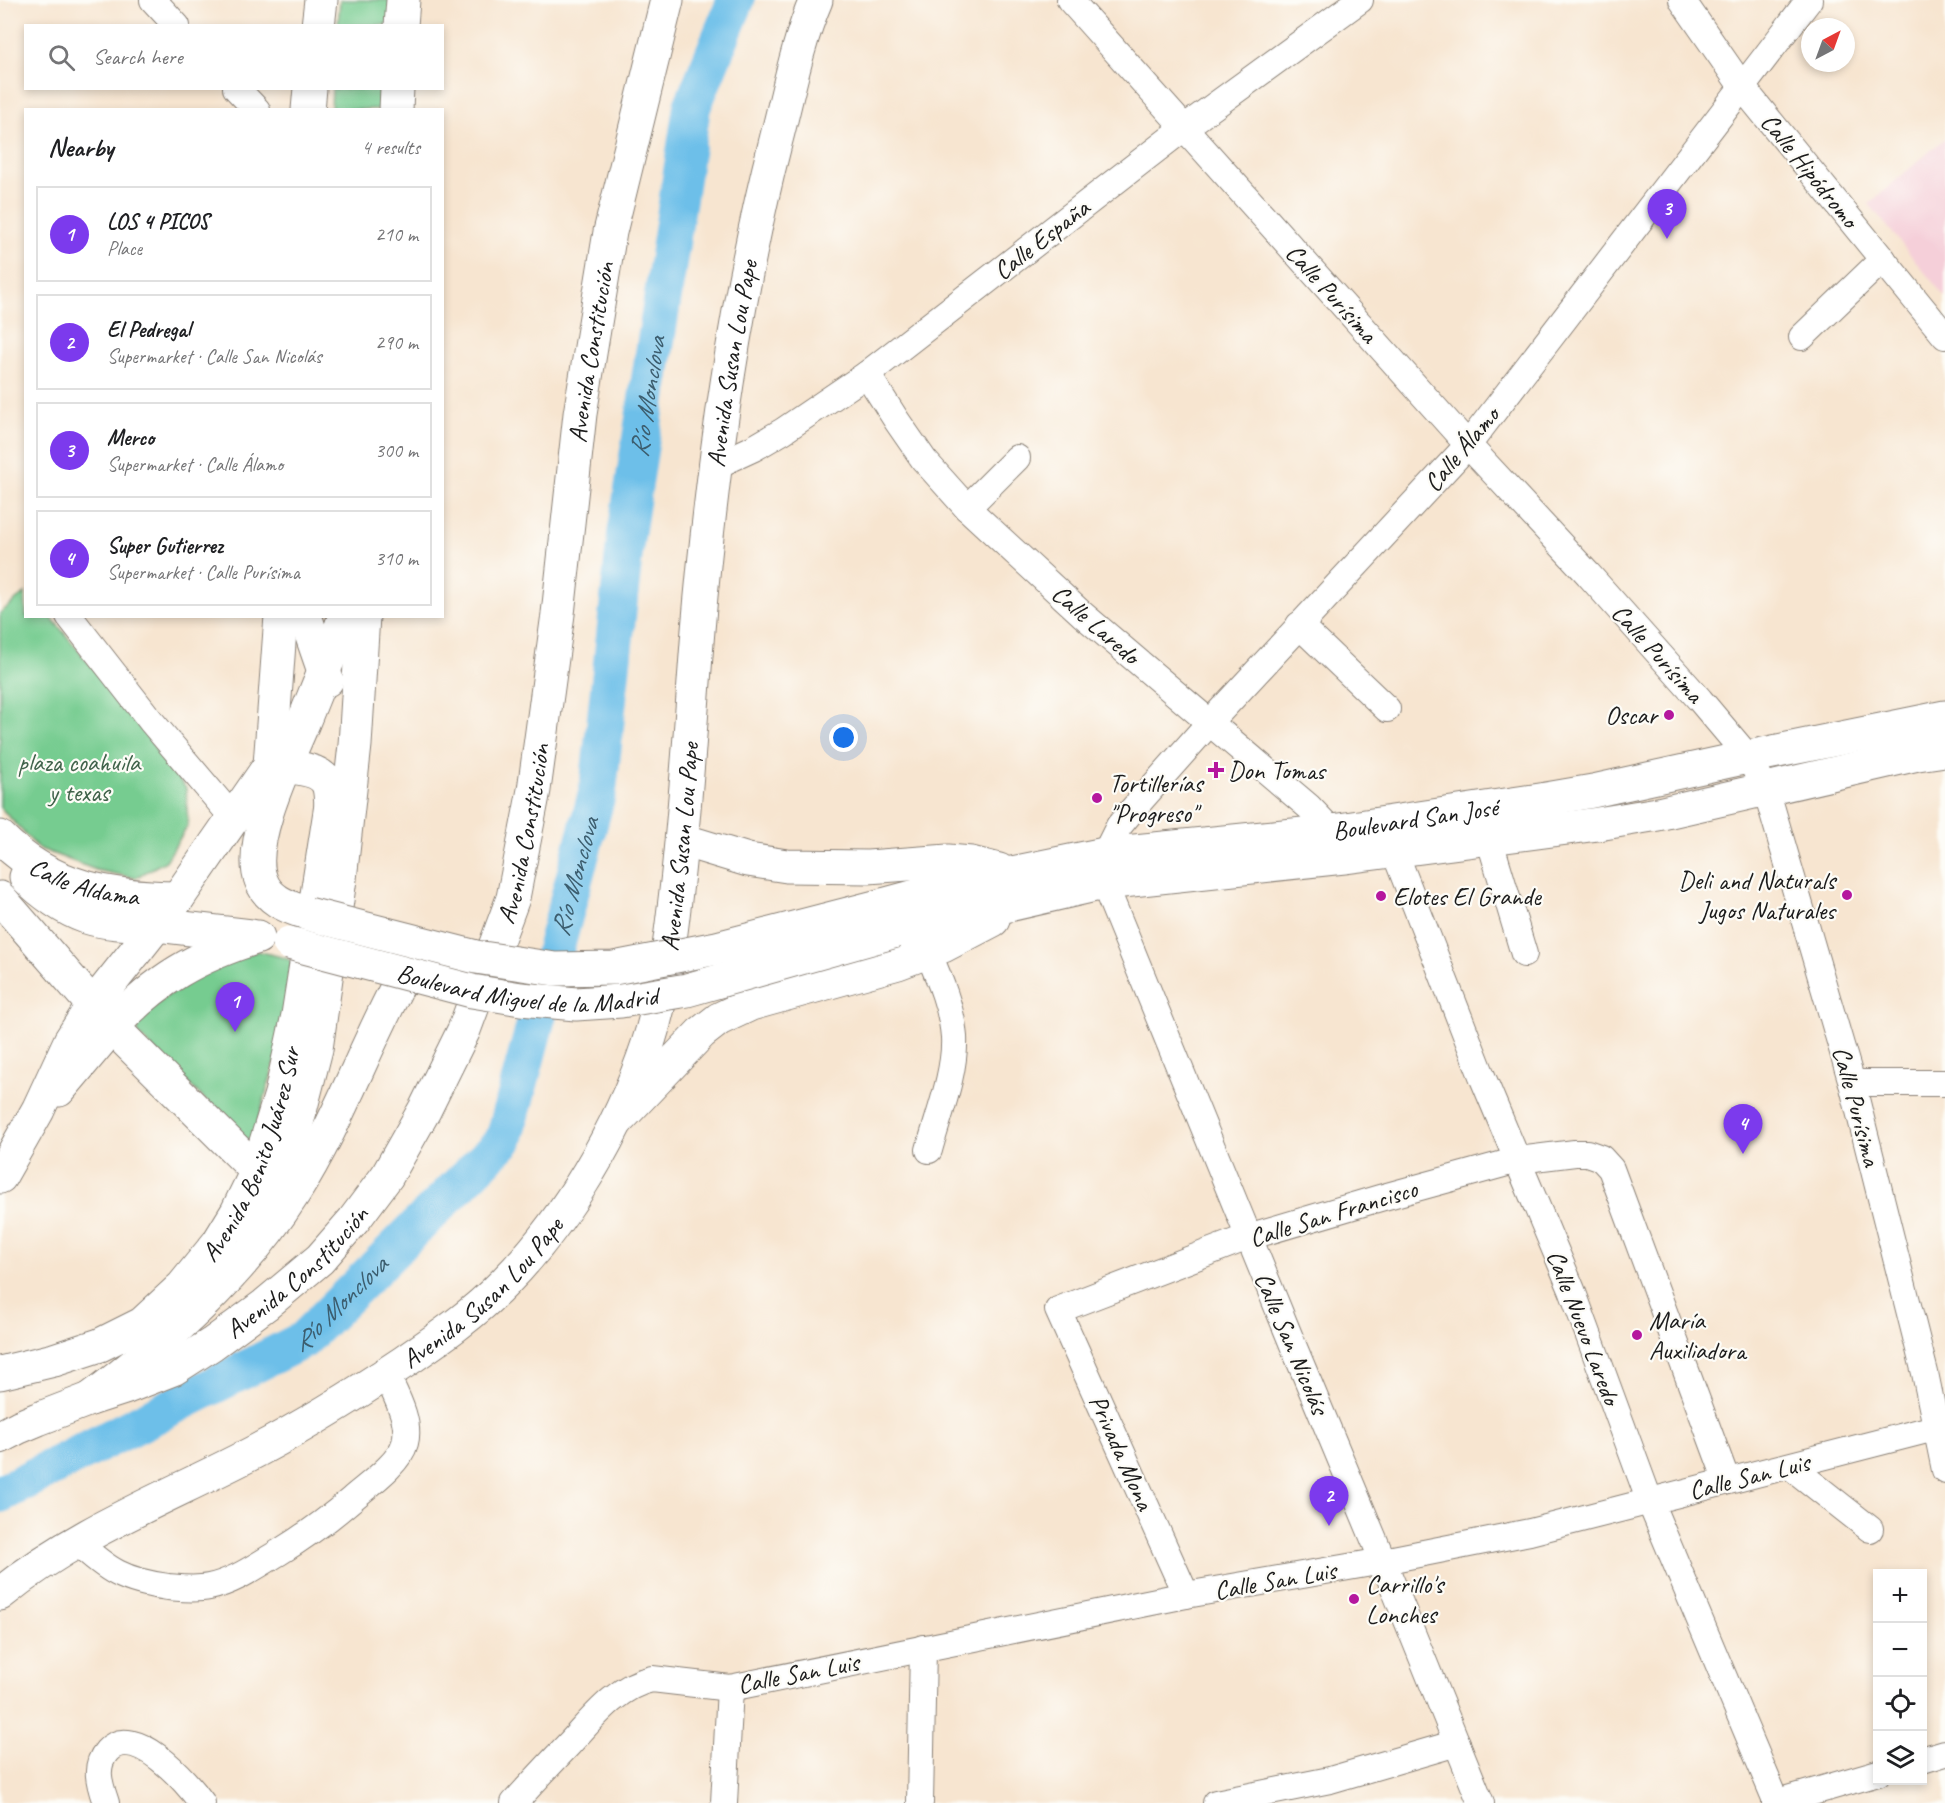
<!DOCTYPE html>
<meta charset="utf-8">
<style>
:root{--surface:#fff;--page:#f6f6f6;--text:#202124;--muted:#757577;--line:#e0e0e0;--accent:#7c3aed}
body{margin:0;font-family:Caveat,sans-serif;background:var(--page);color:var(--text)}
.controls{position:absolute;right:18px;bottom:18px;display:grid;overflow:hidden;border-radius:0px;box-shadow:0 3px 9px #0003}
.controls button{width:54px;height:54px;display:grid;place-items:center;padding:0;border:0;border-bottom:2px solid var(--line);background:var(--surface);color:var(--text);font:30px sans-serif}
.compass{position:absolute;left:1801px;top:18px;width:54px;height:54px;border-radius:50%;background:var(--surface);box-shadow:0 3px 9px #0003;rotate:41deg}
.you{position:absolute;left:844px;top:738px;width:21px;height:21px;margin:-15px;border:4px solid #fff;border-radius:50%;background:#1a73e8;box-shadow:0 0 0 9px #1a73e833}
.badge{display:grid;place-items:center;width:39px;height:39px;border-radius:50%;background:var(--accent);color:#fff;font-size:20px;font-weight:700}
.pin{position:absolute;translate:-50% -50px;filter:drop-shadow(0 2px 3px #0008)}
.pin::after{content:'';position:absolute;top:32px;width:21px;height:18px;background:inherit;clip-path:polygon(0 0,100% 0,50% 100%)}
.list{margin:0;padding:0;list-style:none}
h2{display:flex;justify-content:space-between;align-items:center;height:78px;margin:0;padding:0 24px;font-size:26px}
h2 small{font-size:20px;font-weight:400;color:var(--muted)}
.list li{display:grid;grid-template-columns:39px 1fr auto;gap:18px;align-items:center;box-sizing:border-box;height:96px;margin:0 12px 12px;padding:0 12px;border:2px solid var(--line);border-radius:0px}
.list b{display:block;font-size:22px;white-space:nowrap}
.list p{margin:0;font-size:20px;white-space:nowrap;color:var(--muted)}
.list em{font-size:20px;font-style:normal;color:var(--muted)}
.icon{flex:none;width:33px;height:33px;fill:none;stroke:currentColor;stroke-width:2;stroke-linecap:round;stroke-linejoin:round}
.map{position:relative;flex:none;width:1945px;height:1803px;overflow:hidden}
.search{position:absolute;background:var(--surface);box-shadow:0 3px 9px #0003;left:24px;top:24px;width:420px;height:66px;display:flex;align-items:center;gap:15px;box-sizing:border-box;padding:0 21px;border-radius:0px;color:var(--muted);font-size:22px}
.panel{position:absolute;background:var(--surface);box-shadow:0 3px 9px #0003;left:24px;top:108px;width:420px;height:510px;border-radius:0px}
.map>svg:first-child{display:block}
</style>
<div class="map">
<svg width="1945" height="1803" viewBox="0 0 1945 1803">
<rect width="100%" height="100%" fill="#fdfcf7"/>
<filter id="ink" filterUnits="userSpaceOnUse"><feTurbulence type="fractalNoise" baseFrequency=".0167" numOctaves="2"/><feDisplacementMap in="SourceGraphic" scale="12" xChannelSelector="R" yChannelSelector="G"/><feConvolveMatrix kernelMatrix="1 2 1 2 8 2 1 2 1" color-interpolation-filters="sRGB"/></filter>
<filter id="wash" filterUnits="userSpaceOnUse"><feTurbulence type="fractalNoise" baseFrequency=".008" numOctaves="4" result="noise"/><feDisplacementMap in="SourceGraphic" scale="24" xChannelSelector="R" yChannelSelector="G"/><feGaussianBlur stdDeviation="1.35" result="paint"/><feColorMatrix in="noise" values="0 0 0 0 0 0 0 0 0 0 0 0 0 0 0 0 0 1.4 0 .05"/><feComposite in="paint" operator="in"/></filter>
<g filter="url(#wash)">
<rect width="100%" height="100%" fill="#f7e5d0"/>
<polygon fill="#f5cfd9" points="1945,138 1945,297 1869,204"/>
<g fill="#76cc90" stroke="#497456" stroke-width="1.5">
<polygon points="340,0 393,0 391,25 338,26"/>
<polygon points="332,89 386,89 384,109 331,110"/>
<polygon points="25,593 26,616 51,617 136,720 164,761 186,788 188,825 166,861 135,878 96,870 38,848 0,807 0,613"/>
<polygon points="257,951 286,958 295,964 287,1021 251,1145 138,1034 138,1019 195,974"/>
</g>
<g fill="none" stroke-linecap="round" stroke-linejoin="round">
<path stroke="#6dbfe9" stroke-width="38" id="s1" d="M0,1494l303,-154 201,-200 94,-350 28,-255 66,-428 44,-107"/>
</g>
</g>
<g filter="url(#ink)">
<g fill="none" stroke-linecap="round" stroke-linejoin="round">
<g stroke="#8a8076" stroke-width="28">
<g id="street">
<polyline points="153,0 177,26"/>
<polyline points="1070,0 1468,445 1588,574 1700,700 1748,757 1766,789 1852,1083 1925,1373 1945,1470"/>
<polyline points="1682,0 1743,88 1945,336"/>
<polyline points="236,88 257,110"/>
<polyline points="1802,337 1883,259"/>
<polyline points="867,374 897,421 924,460 967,508 1082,614 1309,807 1332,831 1337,843"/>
<polyline points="715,466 754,448 783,431 867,374 1184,128 1360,0"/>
<polyline points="967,508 1017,458"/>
<polyline points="69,616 151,721 234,819"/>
<polyline points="1299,625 1387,709"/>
<polyline points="1388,835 1482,1076 1572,1290 1650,1502 1777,1803"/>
<polyline points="1489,838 1524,954"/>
<path d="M928,952c11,26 24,56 26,85 2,34 -16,80 -25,113"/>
<polyline points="1852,1083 1945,1083"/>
<polyline points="1790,1466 1870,1529"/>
<path d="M76,1541c32,30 48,40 92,46 13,1 27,3 41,0 25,-5 47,-21 69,-34 26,-16 51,-34 74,-54 16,-14 47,-35 53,-56 6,-22 -10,-49 -19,-69"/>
<polyline points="1186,1595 1058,1310 1248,1237 1380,1198 1518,1160 1575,1153 1587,1153 1601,1158 1611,1169 1727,1481"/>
<polyline points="1922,1760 1945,1753"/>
<path d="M106,1803c-6,-18 -13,-36 1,-52 27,-30 80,31 95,52"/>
<path d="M514,1803c18,-20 36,-39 55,-59 23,-25 48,-58 83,-65l78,9 456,-93 197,-34 147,-29 405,-104h10"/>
<polyline points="724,1803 730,1688"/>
<polyline points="920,1803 923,1648"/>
<polyline points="1216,1803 1330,1780 1457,1743"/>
<polyline points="1481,1803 1383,1561 1295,1350 1104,883 1105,854 1119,826 1133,809 1211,721 1468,445 1809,0"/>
<polyline points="1775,1803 1878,1773"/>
</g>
</g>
<g stroke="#8a8076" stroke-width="35">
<g id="secondary">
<path id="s2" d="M0,837c50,51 110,60 178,61"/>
<path d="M26,877c16,16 39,33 60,40 22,7 48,7 71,8"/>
<polyline points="0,898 112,1027 257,1171"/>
<polyline points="59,1090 112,1027"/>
<polyline points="0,1177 38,1110 70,1041 93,1005"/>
<path id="s3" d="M0,1373l54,-13 46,-15 42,-21 41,-38 35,-43 19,-31 20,-41 24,-77 17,-79 33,-210"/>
<path id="s4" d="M0,1437l19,-10 19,-8 52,-20 37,-12 46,-18 39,-25 53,-39 55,-46 34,-39 33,-44 38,-67 39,-79 49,-132 21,-108 24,-176 22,-200 30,-182 57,-232"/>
<path id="s5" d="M0,1594c71,-58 156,-92 237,-133 58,-29 113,-63 167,-99 35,-24 70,-48 99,-78 63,-63 117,-155 145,-240 16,-49 22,-101 28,-153 10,-87 15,-174 22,-261 14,-165 37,-330 78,-490 12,-46 21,-96 40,-140"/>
</g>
</g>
<g stroke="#8a8076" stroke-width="35">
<g id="primary">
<polyline points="318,26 321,0"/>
<polyline points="401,26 403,0"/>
<polyline points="308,110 310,88"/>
<polyline points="396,110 397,88"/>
<polyline points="305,616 327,680"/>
<polyline points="270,765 281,616"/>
<polyline points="682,840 748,860 787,866 868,867 948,861 971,863 999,870"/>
<path id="s6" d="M883,905l85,-23 137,-28 227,-23 208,-31 53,-9 155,-34 197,-40"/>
<path d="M308,914c-19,-7 -40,-13 -47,-34 -15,-37 27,-121 42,-157 14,-35 29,-71 42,-107"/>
<polyline points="157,925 251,936"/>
<polyline points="896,931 1104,883 1344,857 1598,824 1658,814 1918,754 1945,750"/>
<path d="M93,1005l85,-107 92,-133c16,2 47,2 56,16 5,7 4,16 5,24"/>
<path d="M112,1027c45,-48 83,-70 146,-90"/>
<polyline points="618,1120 701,1033 719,1019 751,1004 898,963 943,946 993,920"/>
<polyline points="253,1249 298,1119 316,1049 340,879 355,745 363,616"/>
<path d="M90,1399c77,-58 152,-124 204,-206 44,-69 71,-148 110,-219"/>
</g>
</g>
<use href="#street" stroke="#fff" stroke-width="26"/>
<use href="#secondary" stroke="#fff" stroke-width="33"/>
<use href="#primary" stroke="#fff" stroke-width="33"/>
<g stroke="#8a8076" stroke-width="35" stroke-linecap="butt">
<g id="primary-bridge">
<polyline points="308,914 476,957 555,969 614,968 717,948 883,905"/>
<path id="s7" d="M289,943l183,48 49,8 55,5 45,-3 66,-11 209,-59"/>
</g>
</g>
<use href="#primary-bridge" stroke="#fff" stroke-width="33"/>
</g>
</g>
<g fill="#b5179e" stroke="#fdfcf7" stroke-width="2">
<circle cx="1669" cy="715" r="6"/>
<path d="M1213 761h6v6h6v6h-6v6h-6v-6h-6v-6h6z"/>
<circle cx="1097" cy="798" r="6"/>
<circle cx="1847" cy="895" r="6"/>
<circle cx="1381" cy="896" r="6"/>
<circle cx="1637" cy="1335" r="6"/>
<circle cx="1354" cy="1599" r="6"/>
</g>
<g text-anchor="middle" stroke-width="4.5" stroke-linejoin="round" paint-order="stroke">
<g font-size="26" fill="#1c1c1c" stroke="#fdfcf7">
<text transform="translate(1810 170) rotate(51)" y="9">Calle Hipódromo</text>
<text transform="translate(1041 239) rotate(-38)" y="9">Calle España</text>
<text transform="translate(1332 293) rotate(48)" y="9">Calle Purísima</text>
<text dy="9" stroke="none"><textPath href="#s4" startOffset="1334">Avenida Constitución</textPath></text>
<text dy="9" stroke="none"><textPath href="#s5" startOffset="1562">Avenida Susan Lou Pape</textPath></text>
<text transform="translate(1461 449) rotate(-50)" y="9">Calle Álamo</text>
<text transform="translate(1096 624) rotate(41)" y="9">Calle Laredo</text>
<text transform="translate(1658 653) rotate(48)" y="9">Calle Purísima</text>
<text dy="9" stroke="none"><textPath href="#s6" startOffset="540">Boulevard San José</textPath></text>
<text dy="9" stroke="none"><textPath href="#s4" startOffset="848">Avenida Constitución</textPath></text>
<text dy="9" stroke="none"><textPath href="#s5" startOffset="1076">Avenida Susan Lou Pape</textPath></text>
<text dy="9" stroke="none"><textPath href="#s2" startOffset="98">Calle Aldama</textPath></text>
<text dy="9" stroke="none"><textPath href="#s7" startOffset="244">Boulevard Miguel de la Madrid</textPath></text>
<text transform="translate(1857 1106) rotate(75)" y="9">Calle Purísima</text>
<text dy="9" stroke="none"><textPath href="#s3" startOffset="358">Avenida Benito Juárez Sur</textPath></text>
<text transform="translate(1333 1213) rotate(-17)" y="9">Calle San Francisco</text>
<text dy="9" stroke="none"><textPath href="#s4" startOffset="344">Avenida Constitución</textPath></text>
<text dy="9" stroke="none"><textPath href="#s5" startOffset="572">Avenida Susan Lou Pape</textPath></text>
<text transform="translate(1584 1327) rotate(69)" y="9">Calle Nuevo Laredo</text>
<text transform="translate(1292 1343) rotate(67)" y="9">Calle San Nicolás</text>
<text transform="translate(1122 1452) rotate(66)" y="9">Privada Mona</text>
<text transform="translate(1749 1476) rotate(-14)" y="9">Calle San Luis</text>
<text transform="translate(1275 1580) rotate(-10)" y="9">Calle San Luis</text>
<text transform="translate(798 1673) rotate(-11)" y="9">Calle San Luis</text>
</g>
<g font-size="26" fill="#1c1c1c" stroke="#fdfcf7" text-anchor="start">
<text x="1657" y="724" text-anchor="end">Oscar</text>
<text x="1228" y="779">Don Tomas</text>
<text x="1109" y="792">Tortillerías<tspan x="1109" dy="30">"Progreso"</tspan></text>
<text x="1835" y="889" text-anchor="end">Deli and Naturals<tspan x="1835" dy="30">Jugos Naturales</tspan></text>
<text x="1393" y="905">Elotes El Grande</text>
<text x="1649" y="1329">María<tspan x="1649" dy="30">Auxiliadora</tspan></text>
<text x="1366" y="1593">Carrillo's<tspan x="1366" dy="30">Lonches</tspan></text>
</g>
<g font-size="26" fill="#40624a" stroke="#fdfcf7">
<text x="79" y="771">plaza coahuila<tspan x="79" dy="30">y texas</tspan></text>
</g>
<g font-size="27" font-style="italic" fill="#3c5d6e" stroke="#fdfcf7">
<text dy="9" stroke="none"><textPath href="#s1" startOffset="1382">Río Monclova</textPath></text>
<text dy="9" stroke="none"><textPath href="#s1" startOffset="896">Río Monclova</textPath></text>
<text dy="9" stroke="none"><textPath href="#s1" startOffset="392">Río Monclova</textPath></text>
</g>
</g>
</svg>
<div class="controls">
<button>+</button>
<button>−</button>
<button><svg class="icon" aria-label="locate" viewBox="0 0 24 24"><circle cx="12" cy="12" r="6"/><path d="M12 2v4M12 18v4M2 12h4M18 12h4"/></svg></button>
<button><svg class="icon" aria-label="layers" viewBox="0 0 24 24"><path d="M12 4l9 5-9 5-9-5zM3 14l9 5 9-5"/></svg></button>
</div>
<svg class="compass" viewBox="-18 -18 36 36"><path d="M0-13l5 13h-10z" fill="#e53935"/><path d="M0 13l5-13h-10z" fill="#757577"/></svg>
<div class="you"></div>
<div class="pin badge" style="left:235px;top:1032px">1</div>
<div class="pin badge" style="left:1329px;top:1526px">2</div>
<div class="pin badge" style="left:1667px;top:239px">3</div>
<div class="pin badge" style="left:1743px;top:1154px">4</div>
<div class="search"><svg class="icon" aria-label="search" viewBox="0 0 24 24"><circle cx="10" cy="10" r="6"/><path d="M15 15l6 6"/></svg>Search here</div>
<section class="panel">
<h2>Nearby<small>4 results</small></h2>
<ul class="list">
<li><span class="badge">1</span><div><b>LOS 4 PICOS</b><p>Place</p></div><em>210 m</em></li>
<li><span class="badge">2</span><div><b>El Pedregal</b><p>Supermarket · Calle San Nicolás</p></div><em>290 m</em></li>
<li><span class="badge">3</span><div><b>Merco</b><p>Supermarket · Calle Álamo</p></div><em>300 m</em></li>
<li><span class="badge">4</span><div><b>Super Gutierrez</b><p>Supermarket · Calle Purísima</p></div><em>310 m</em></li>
</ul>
</section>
</div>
